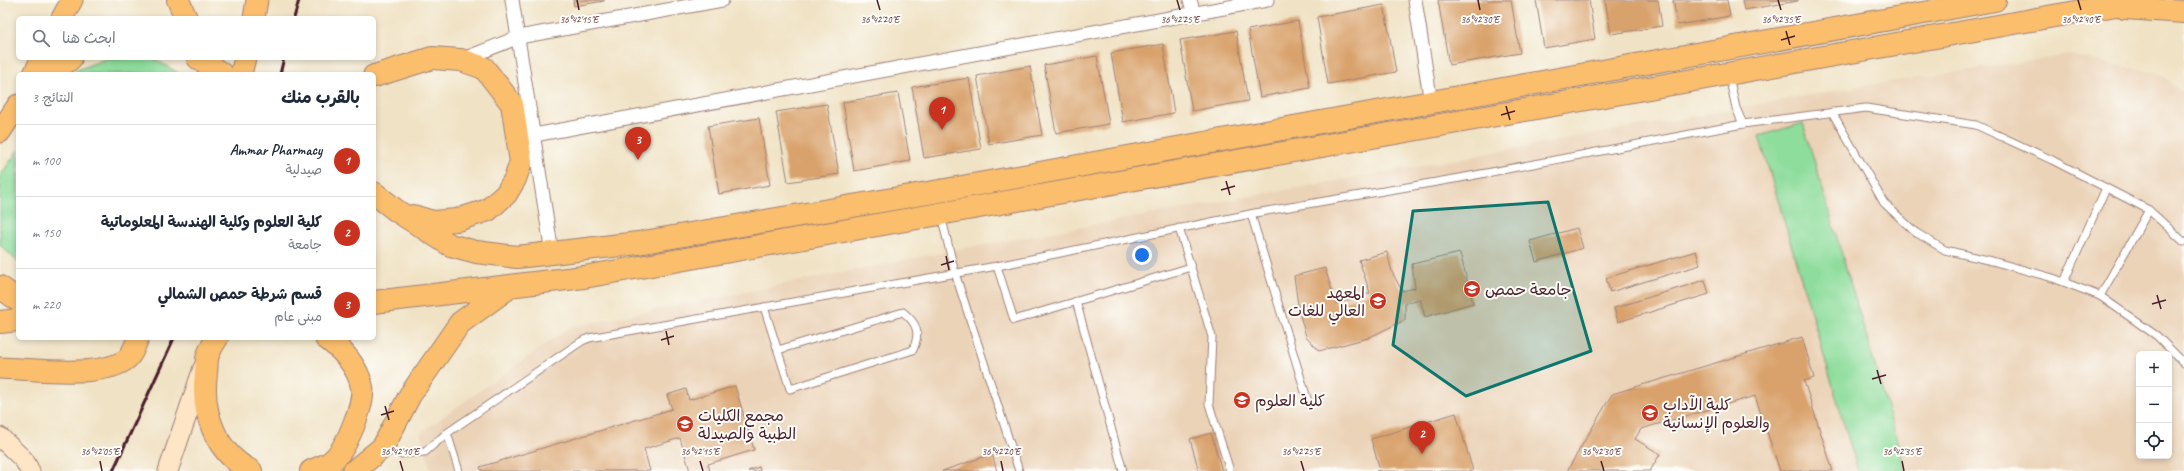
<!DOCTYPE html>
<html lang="ar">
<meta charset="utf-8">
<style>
:root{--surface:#fff;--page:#f2f2f3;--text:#1f2937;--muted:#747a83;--line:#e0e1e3;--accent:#c8321e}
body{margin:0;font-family:Caveat,"Playpen Sans Arabic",sans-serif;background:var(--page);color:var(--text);direction:rtl}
.controls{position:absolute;right:12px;bottom:12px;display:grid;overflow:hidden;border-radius:6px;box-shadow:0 2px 6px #0003}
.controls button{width:36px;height:36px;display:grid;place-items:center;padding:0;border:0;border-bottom:1px solid var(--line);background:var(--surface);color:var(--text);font:20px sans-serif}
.you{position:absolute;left:1142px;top:255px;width:14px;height:14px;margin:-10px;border:3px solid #fff;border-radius:50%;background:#1a73e8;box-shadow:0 0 0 6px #1a73e833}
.badge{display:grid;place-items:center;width:26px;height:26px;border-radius:50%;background:var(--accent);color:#fff;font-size:13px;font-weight:700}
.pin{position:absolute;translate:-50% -33px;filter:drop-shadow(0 1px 2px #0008)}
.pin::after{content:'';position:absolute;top:21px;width:14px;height:12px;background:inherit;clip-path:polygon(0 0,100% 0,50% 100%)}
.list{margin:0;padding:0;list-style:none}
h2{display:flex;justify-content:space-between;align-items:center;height:52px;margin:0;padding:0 16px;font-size:17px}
h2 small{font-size:13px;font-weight:400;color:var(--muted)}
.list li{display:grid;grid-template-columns:26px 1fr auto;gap:12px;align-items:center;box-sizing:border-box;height:72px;padding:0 16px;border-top:1px solid var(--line)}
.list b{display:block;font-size:15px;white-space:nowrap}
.list p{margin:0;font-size:13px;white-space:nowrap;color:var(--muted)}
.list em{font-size:13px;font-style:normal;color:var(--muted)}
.icon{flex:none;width:22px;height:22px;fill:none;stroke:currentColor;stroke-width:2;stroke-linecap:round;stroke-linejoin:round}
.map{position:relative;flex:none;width:2184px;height:471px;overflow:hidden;direction:ltr}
.search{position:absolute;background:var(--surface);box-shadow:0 2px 6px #0003;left:16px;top:16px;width:360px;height:44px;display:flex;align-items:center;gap:10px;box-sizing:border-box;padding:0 14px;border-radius:6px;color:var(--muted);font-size:15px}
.panel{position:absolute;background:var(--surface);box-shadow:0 2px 6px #0003;left:16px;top:72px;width:360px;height:268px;border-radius:6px;direction:rtl}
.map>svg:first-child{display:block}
</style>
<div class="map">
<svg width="2184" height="471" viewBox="0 0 2184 471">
<rect width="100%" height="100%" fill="#fdfcf7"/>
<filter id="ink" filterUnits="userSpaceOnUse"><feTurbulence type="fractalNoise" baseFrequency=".025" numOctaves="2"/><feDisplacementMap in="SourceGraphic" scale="8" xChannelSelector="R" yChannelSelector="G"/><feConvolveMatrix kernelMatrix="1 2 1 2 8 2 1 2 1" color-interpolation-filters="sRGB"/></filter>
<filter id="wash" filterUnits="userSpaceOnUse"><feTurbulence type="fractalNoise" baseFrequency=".012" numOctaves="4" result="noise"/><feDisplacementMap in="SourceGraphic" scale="16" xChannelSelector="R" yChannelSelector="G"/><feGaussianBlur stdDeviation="0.9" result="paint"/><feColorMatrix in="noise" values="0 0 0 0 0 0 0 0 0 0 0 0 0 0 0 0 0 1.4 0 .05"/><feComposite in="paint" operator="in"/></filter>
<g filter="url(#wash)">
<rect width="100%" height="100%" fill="#f0e2c4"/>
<path fill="#ebd3b8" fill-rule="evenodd" d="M2069,55l91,19 24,19v378h-1753l-11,-38 150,-106 380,-76 899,-163zM2139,354h30v102h-30z"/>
<g fill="#8edd9c" stroke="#6c7e64">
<polygon points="108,58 153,58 180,74 71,74 74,71"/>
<polygon points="1803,123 1906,471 1858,471 1759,136"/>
<polygon points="18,150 18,262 0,245 0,176"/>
</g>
<g id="blocks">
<g fill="#d9a26c">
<polygon points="573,0 604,0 604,1 574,6"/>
<polygon points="1438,0 1511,0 1520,53 1449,65"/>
<polygon points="1536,0 1589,0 1595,39 1544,48"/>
<polygon points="1605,0 1658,0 1662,26 1611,34"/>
<polygon points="1673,0 1727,0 1730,16 1678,25"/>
<polygon points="1742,0 1798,0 1798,1 1744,10"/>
<polygon points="1384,5 1396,72 1328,84 1317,17"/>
<polygon points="1298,21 1310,88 1260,97 1248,30"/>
<polygon points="1236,31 1248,101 1192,111 1180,40"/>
<polygon points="1163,44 1174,113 1123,122 1111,53"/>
<polygon points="1097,56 1109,124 1056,133 1044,65"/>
<polygon points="1030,66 1042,135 989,144 977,76"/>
<polygon points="969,78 981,149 924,158 912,87"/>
<polygon points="898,93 910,161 854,171 843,102"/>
<polygon points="827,104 839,174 788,182 776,112"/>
<polygon points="759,118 770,185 719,194 708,126"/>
<polygon points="1577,228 1583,248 1536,262 1530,241"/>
<polygon points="1696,251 1700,265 1610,292 1606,278"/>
<polygon points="1387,252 1392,272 1402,291 1415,288 1412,264 1460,253 1473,303 1425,317 1420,299 1405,303 1405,320 1368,338 1319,351 1306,336 1299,312 1294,276 1325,268 1336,304 1370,293 1359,260"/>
<polygon points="1705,280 1709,294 1618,322 1614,308"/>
<polygon points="1802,337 1814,378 1804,381 1833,471 1780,471 1755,396 1641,429 1635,439 1660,454 1650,471 1567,471 1612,394"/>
<polygon points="735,386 754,450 708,464 710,471 690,471 680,438 644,449 650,471 482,471 480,467 672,409 667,395 686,389 689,400"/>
<polygon points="1456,413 1473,471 1376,471 1380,470 1371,439"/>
<polygon points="1211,433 1222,471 1199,471 1190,439"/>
<polygon points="992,454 997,471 942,471"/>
<polygon points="759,467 760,471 748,471"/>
</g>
</g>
</g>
<g filter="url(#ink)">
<use href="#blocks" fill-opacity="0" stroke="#9d8078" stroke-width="1"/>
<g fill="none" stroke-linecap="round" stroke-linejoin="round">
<g stroke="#9d8078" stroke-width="9">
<g id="service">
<polyline points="1729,76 1736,108 1743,124"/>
<polyline points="1832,112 1884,203 1915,232 1945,250 1992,261 2053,278 2100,296 2157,336 2184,363"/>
<polyline points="1251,214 1309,405"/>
<polyline points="941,215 955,273 1019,471"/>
<polyline points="1179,228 1212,337 1209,404 1230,471"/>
<polyline points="997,266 1014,320 1191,267"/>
<polyline points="2064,282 2106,188"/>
<polyline points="2100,296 2149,210"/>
<polyline points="1076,301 1123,471"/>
<path d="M764,307l26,82 123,-39c7,-17 5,-26 -10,-38l-125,38"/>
<polyline points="447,433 459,471"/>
<polyline points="385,448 400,454 425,452 447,433 582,341 589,338 997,266 1255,213 1460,178 1743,124 1866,108 1976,125 2052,160 2149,210 2184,242"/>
</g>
</g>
<g stroke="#9d8078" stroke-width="15">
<g id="minor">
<polyline points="512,0 552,253"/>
<polyline points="1190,0 1194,14"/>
<polyline points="1415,0 1431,103"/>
<polyline points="461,60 519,37 722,0"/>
<polyline points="518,138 1267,0"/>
</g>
</g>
<g stroke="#9d8078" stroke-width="21">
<g id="secondary">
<polyline points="0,437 24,460 30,471"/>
<polyline points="168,471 203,368"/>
</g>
</g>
<g stroke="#9d8078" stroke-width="23">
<g id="primary">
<polyline points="62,18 72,0"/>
<polyline points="254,18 257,0"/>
<polyline points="34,74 42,58"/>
<polyline points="241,74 245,58"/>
<polyline points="0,132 18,105"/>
<path d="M0,368c32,1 97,10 124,-7 8,-5 11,-15 14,-23"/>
</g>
</g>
<g stroke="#9d8078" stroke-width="24">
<g id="trunk">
<polyline points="178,0 186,18"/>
<polyline points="2125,8 2184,12"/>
<polyline points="198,58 222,74"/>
<polyline points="52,74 71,58"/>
<polyline points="374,76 432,58 461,60 484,68 512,104 521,162 515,179 506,194 488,210 457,220 433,222 413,216"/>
<polyline points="14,113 18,108"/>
<polyline points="374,193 397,211 450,245 476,252 517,257 638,243 951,189 1995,0"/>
<polyline points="0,287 18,300"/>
<polyline points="374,302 584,277 2144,0"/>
<polyline points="0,322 18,320"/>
<path d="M217,338c-3,5 -7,11 -9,17 -2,5 -1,12 -2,18 -5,39 9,79 45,98"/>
<path d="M311,471c7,-3 17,-6 22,-11 13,-11 32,-57 29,-73 -4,-20 -20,-38 -36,-49"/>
<polyline points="354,471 383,447 410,395 460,323 511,286"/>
</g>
</g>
<use href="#service" stroke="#fff" stroke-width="7"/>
<use href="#minor" stroke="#fff" stroke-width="13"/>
<use href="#secondary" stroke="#fde5c5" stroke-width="19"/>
<use href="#primary" stroke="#fabe6d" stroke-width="21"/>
<use href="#trunk" stroke="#fabe6d" stroke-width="22"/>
<g stroke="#4a1f2b" stroke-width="3">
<polyline points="294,18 299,0"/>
<polyline points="280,74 284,58"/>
<polyline points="113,471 174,338"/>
</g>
</g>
</g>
<path fill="#0f766e" fill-opacity="0.2" stroke="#0f766e" stroke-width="3" stroke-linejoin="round" d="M1548,202l43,149 -125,45 -73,-51 20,-134z"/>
<path fill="none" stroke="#4a1f2b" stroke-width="1.5" d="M577,0l2,10M877,0l3,10M1177,0l3,10M1478,0l2,10M1778,0l3,10M2078,0l3,10M1786,31l4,14M1781,40l14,-4M1506,106l4,14M1501,115l14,-4M1226,181l4,14M1221,190l14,-4M946,256l3,14M941,265l13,-4M2157,295l4,14M2152,304l14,-4M666,331l3,14M661,340l13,-4M1877,370l4,14M1872,379l14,-4M385,406l4,14M381,415l13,-4M100,461l2,10M400,461l3,10M700,461l3,10M1001,461l2,10M1301,461l3,10M1601,461l3,10M1902,461l2,10"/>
<defs>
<g id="university-disc" transform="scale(0.9)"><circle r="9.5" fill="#c8321e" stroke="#fdfcf7"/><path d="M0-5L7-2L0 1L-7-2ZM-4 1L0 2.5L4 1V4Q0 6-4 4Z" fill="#fff"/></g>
</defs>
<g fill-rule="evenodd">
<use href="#university-disc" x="1472" y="289"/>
<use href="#university-disc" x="1378" y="301"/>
<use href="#university-disc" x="1242" y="400"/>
<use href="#university-disc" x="1650" y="413"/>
<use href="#university-disc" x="685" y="424"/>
</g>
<g text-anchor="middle" stroke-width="4" stroke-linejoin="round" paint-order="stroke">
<g font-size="16" fill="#4a1f2b" stroke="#fdfcf7" text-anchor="start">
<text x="1485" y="295">جامعة حمص</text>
<text x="1365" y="298" text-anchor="end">المعهد<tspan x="1365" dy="18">العالي للغات</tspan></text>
<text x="1255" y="406">كلية العلوم</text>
<text x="1663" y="410">كلية الآداب<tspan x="1663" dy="18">والعلوم الإنسانية</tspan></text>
<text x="698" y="421">مجمع الكليات<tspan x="698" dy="18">الطبية والصيدلة</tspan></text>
</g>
</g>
<g font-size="10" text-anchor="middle" fill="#4a1f2b" stroke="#fdfcf7" stroke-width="4" stroke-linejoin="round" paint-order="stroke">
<text x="579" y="23">36°42'15"E</text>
<text x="880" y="23">36°42'20"E</text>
<text x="1180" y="23">36°42'25"E</text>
<text x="1480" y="23">36°42'30"E</text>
<text x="1781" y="23">36°42'35"E</text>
<text x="2081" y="23">36°42'40"E</text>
<text x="100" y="455">36°42'05"E</text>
<text x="400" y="455">36°42'10"E</text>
<text x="700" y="455">36°42'15"E</text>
<text x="1001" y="455">36°42'20"E</text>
<text x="1301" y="455">36°42'25"E</text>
<text x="1601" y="455">36°42'30"E</text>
<text x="1902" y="455">36°42'35"E</text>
</g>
</svg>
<div class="controls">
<button>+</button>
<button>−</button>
<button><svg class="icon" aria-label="locate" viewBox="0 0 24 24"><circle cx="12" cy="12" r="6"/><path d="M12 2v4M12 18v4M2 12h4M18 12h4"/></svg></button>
</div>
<div class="you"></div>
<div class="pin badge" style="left:942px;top:130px">1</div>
<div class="pin badge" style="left:1422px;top:454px">2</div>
<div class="pin badge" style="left:638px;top:160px">3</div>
<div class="search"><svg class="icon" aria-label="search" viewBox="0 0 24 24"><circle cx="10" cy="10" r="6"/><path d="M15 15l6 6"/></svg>ابحث هنا</div>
<section class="panel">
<h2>بالقرب منك<small>النتائج: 3</small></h2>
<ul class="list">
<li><span class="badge">1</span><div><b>Ammar Pharmacy</b><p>صيدلية</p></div><em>100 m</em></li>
<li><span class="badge">2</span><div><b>كلية العلوم وكلية الهندسة المعلوماتية</b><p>جامعة</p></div><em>150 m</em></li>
<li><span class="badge">3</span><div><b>قسم شرطة حمص الشمالي</b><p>مبنى عام</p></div><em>220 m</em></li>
</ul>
</section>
</div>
